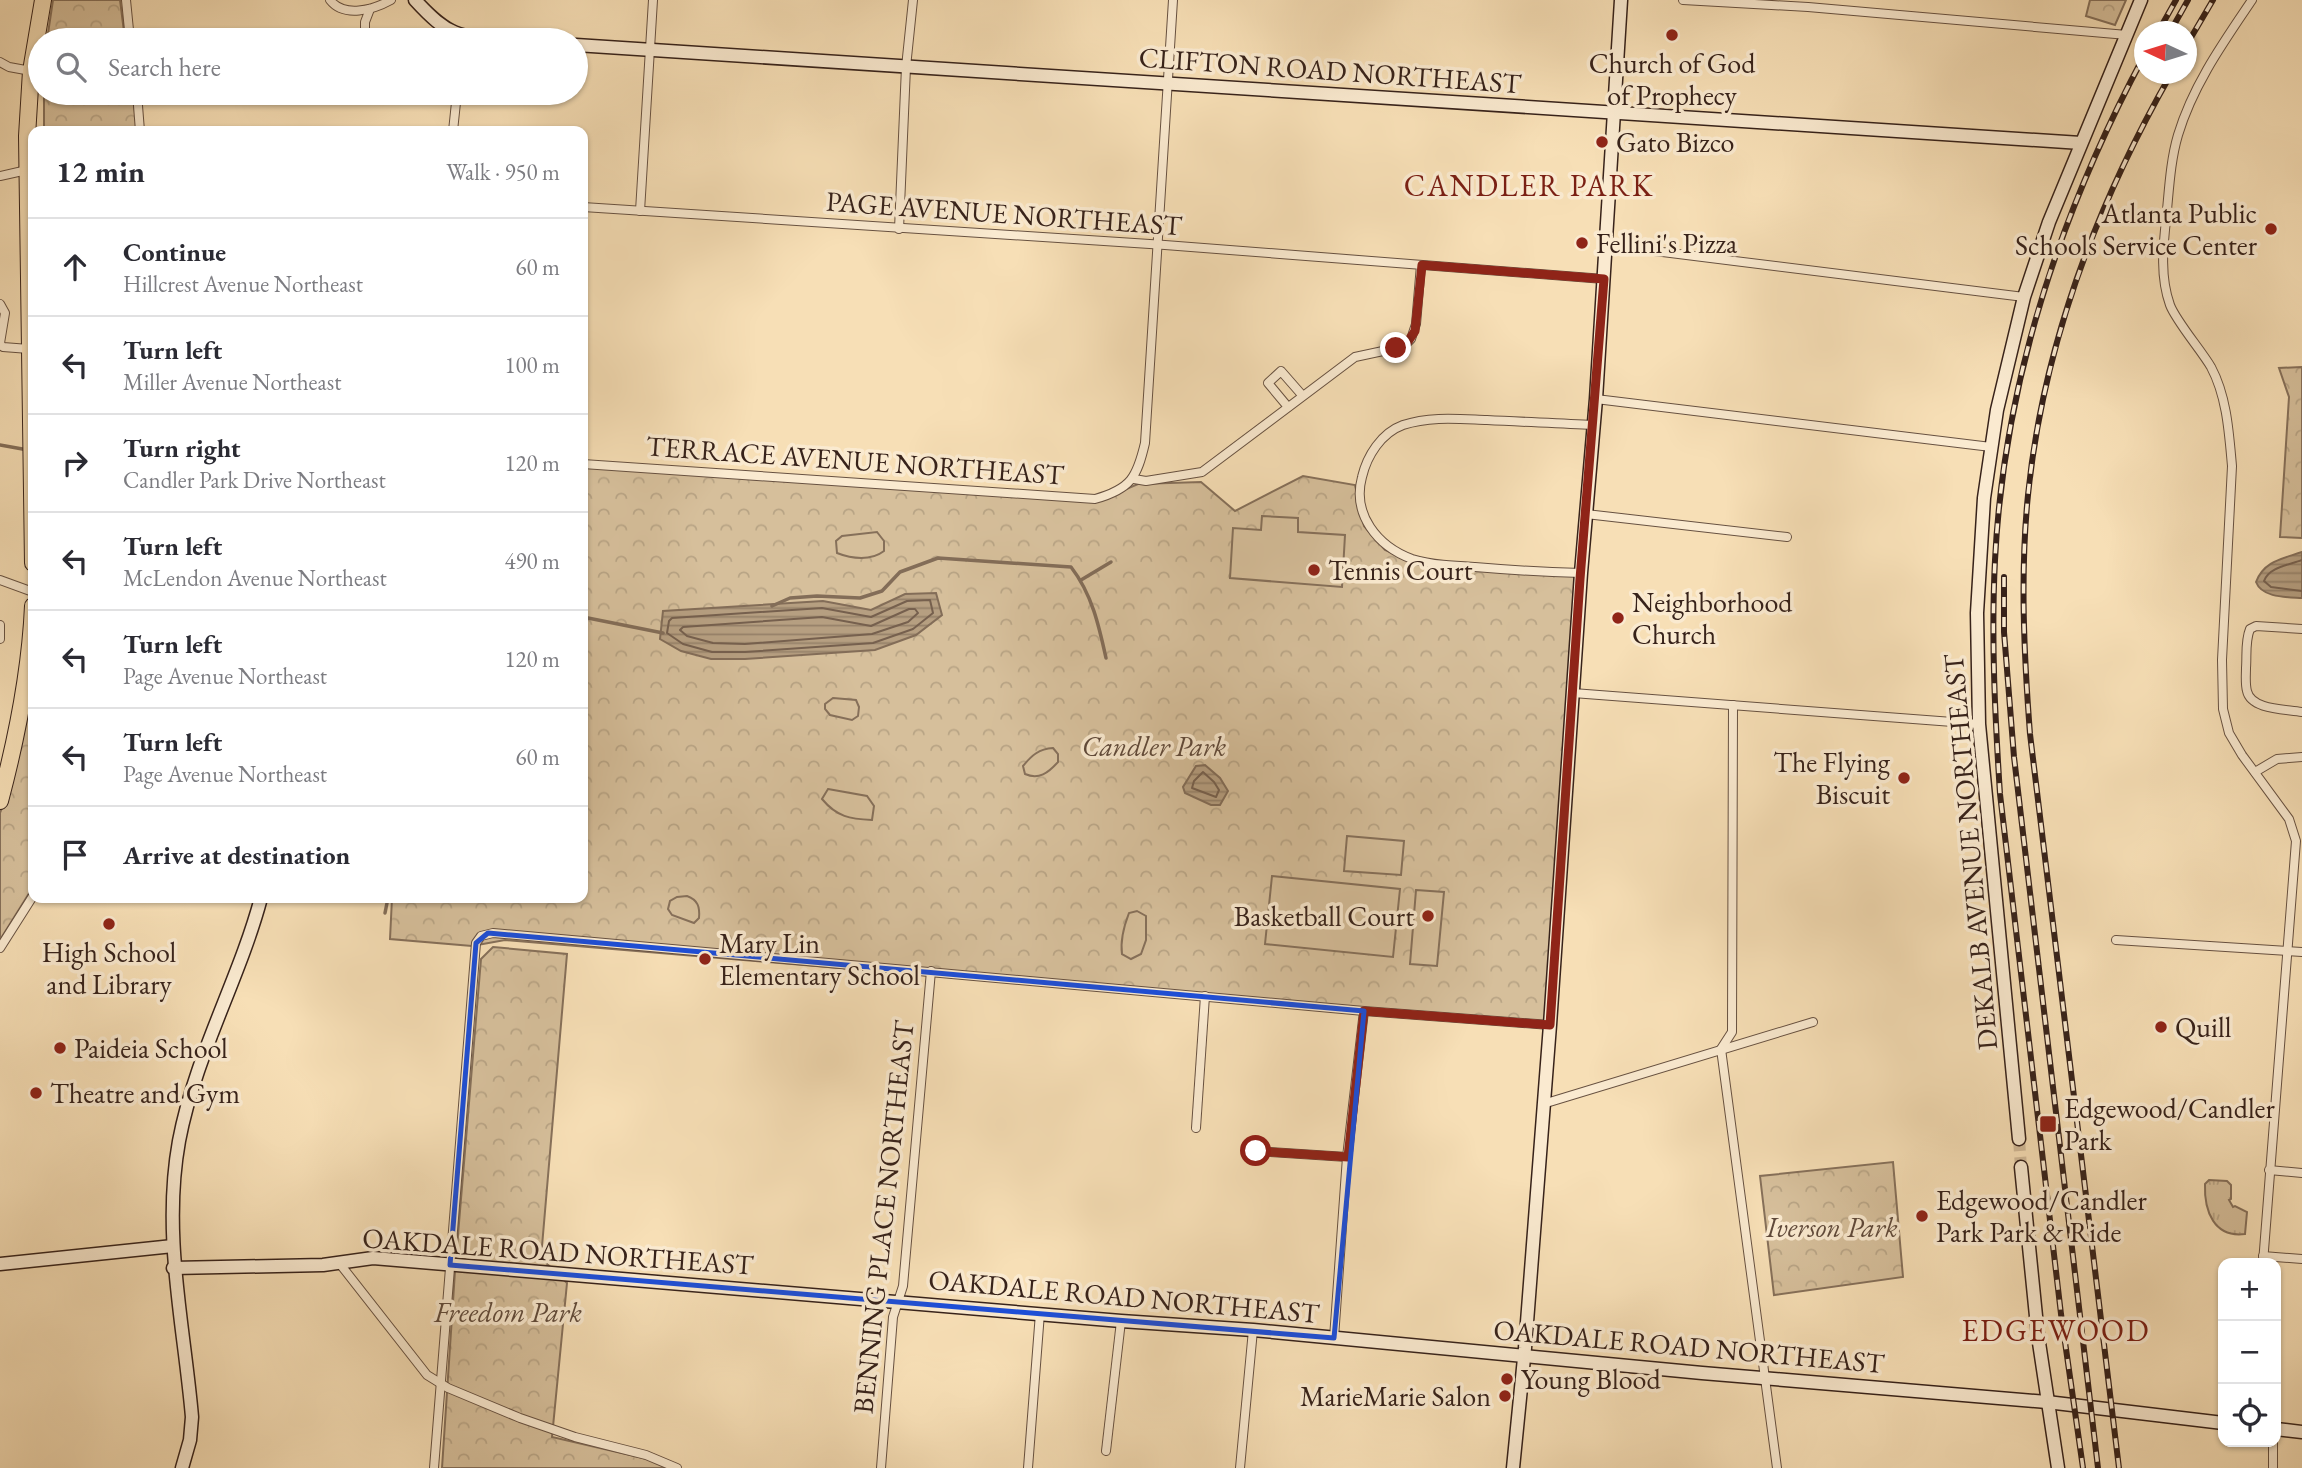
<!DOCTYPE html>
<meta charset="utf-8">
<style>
:root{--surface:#fff;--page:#f7f7f7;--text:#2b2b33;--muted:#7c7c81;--line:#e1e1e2}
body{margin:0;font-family:"EB Garamond",serif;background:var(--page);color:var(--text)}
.controls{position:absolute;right:21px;bottom:21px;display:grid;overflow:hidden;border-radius:14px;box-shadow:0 2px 5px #0004}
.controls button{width:63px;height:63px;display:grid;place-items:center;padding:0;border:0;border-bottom:2px solid var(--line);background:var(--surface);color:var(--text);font:35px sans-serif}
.compass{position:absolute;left:2134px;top:21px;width:63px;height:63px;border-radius:50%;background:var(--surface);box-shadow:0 2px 5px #0004;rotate:274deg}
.stop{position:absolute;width:21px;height:21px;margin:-16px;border:5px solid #8f2418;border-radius:50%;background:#fff}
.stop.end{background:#8f2418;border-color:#fff;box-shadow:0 2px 7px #0008}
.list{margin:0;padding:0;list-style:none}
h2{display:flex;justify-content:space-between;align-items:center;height:91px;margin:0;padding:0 28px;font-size:30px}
h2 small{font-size:23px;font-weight:400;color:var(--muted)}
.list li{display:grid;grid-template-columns:46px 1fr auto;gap:21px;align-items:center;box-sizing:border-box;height:98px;padding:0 28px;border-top:2px solid var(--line)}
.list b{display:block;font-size:26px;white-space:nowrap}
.list p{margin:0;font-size:23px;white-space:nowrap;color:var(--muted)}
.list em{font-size:23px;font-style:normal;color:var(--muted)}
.icon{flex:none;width:38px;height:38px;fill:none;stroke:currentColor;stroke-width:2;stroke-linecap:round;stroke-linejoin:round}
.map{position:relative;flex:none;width:2302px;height:1468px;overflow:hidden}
.search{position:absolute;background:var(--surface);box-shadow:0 2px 5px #0004;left:28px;top:28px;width:560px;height:77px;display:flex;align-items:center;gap:18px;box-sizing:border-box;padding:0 24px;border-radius:38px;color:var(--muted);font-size:26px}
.panel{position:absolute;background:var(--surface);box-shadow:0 2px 5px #0004;left:28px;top:126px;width:560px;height:777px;border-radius:14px}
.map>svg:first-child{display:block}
</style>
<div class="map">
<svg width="2302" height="1468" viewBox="0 0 2302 1468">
<defs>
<pattern id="grass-tufts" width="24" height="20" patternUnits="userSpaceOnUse" patternTransform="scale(1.75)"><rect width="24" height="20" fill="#d6bf9b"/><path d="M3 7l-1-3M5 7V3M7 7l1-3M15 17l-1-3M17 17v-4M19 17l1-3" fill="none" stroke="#b8a485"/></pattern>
<pattern id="forest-crowns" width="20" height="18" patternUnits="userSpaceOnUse" patternTransform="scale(1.75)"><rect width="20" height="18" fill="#d6bf9b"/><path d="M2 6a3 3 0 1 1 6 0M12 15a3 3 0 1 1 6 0" fill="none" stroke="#b8a485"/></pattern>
<pattern id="water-rules" width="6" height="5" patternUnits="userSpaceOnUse" patternTransform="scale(1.75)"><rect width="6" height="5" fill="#b69f81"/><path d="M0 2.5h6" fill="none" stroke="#958169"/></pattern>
</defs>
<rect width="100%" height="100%" fill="#f7dfb6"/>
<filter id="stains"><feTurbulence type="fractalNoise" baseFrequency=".00286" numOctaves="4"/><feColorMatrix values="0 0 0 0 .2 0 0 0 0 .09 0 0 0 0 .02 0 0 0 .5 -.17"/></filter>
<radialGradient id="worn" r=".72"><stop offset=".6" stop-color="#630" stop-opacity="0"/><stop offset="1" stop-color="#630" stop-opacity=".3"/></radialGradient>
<path fill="url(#grass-tufts)" stroke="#86705a" stroke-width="2" d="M2209,1180l18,1 4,4v14l-2,1 4,7 2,-1 12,6 -2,22c-31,4 -41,-23 -40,-50z"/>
<g fill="url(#forest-crowns)" stroke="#86705a" stroke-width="2">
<polygon points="53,0 120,0 125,40 47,40"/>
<polygon points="2090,0 2126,0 2115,25 2086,16"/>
<polygon points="44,93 133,93 137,131 44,131"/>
<polygon points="2302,367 2302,538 2280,537 2289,397 2279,368"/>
<polygon points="583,467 1096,502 1138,484 1201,482 1235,511 1303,476 1355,485 1364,526 1385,550 1418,564 1577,574 1546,1027 505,940 472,946 390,939 392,898 583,898"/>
<polygon points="33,643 33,887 0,940 0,813 12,782"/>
<polygon points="493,947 567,954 541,1258 567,1283 552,1437 656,1461 667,1468 442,1468 455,1271 481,959"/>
<polygon points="1893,1162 1903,1277 1774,1295 1760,1176"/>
</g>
<g fill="#d6bf9b" stroke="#86705a" stroke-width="2">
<polygon points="1262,516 1298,518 1298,532 1345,535 1342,587 1230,578 1233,528 1261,530"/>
<path d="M877,532l7,9v10c-13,10 -32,8 -47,2l-1,-12 6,-5z"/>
<polygon points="833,698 856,700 859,707 858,716 852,720 830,715 825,709 825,704"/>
<path d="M1053,748l5,6v8c-10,11 -19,18 -33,12l-2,-8c9,-11 16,-17 30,-18z"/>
<path d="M828,789l39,7 7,10 -2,14c-22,-1 -35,-3 -50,-21z"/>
<polygon points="1347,836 1404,841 1401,875 1344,871"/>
<polygon points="1272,876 1400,889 1393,957 1265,944"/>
<polygon points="1416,890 1444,892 1437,966 1410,964"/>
<path d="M687,896c11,4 13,11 12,22l-5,5 -22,-8 -4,-6 2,-8 7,-4z"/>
<path d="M1137,911l9,5v24l-5,14 -10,5 -9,-5c-2,-14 2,-28 7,-41z"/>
</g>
<g fill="url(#water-rules)" stroke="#836d58" stroke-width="2">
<path d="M2302,552v46c-15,-1 -40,0 -46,-16 8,-21 26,-23 46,-30z"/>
<polygon points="936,593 942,615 916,635 875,650 745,659 711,659 681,651 660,639 663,611 823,601 871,610 905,594"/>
<polygon points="1205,765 1220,778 1228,791 1220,805 1211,805 1185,793 1183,787 1196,766"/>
</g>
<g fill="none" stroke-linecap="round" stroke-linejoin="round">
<g stroke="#76604e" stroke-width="2">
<path d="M2302,560c-13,5 -33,7 -38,21l7,6 31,4"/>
<polygon points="930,600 933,613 913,629 873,643 745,652 712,652 683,644 667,633 669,621 672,618 822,608 871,617 907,601"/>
<polygon points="909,609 915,609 918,613 908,622 872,634 745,644 713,643 687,636 680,630 683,627 822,617 871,626"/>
<polygon points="1203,772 1214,782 1219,790 1216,797 1192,788 1194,781"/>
</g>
<g stroke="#836d58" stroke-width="3.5">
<polyline points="0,445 28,450"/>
<polyline points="1081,580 1111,562"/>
<path d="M772,606l18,-8 27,-2 43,2 22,-7 18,-19 38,-14 133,9c21,27 28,59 35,91"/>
<polyline points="583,617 663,633"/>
<polyline points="385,913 388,898"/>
</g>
<polyline stroke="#d1b997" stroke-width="12" stroke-dasharray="12 6" stroke-linecap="butt" points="2019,1139 2021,1167"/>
<g stroke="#675141" stroke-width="10">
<g id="street">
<polyline points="126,0 130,40"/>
<path d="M330,0c14,18 43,10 61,0"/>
<polyline points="1683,0 1808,7 2127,35"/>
<path d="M2252,0c-29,43 -59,85 -74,135 -8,27 -9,57 -12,85 -3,28 -6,57 4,85 6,16 31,45 41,62 16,30 18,66 21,99l-10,194 1,49 6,24 13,22 47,64 7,22 -33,422"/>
<polyline points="365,40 365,22 370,9"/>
<polyline points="0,62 9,67 31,71"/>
<polyline points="137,93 140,131"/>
<polyline points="453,131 457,93"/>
<polyline points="0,176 27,170"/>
<polyline points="583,207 1165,245 1604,279"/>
<polyline points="640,211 653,0"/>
<polyline points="899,229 906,67 913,0"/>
<polyline points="1606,245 2024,297"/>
<polyline points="0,304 5,313 0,343"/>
<polyline points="0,344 3,347 29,349"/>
<polyline points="1596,399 1991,447"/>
<polyline points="1288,407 1268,383 1281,371 1302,395"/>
<path d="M583,464l512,35c36,-10 42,-22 50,-56l28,-443"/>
<polyline points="1134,479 1146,481 1202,472 1355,357 1397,348 1407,343 1411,339 1416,324 1421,265"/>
<polyline points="1586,514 1787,537"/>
<path d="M1581,573c-35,-1 -71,-3 -106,-6 -21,-1 -43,-2 -63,-8 -35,-13 -60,-45 -50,-82 5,-21 19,-44 41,-52 27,-9 56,-6 84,-5 36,2 71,3 106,5"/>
<polyline points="0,580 33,592"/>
<polyline points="0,625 0,639"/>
<path d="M2302,629l-46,-3 -6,3c-5,12 -3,26 -4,39 0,7 -1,16 1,23 4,19 39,18 55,21"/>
<polyline points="1573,693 1979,724"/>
<polyline points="1733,705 1732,1032 1721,1049 1777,1468"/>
<polyline points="2255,772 2277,759 2302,757"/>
<polyline points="2116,940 2302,952"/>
<polyline points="0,948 33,896"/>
<polyline points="1543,1104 1813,1022"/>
<polyline points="1196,1128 1205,996"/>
<polyline points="1256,1151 1347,1157"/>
<polyline points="2269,1170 2302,1173"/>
<polyline points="2263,1256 2302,1259"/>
<polyline points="340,1264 427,1375 448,1388 520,1418 575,1437 646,1455 677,1468"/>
<polyline points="1334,1338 1347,1157 1364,1011"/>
<polyline points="1106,1451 1121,1321"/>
<polyline points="434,1468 476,943 481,936 493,933 1364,1011 1550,1025"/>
<polyline points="881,1468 893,1317 903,1286 931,971"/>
<polyline points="1028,1468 1040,1313"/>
<polyline points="1240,1468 1253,1330"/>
<polyline points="2273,1468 2273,1442"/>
</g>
</g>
<g stroke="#37221a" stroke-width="15">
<g id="secondary">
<path d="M415,0c33,36 43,37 90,40"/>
<polyline points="576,45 2081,143"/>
<polyline points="2019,1139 1979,724 1977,613 1984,498 1997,410 2024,297 2049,222 2141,0"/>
<polyline points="2021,1167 2038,1336 2058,1468"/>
<polyline points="0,1264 173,1246"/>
<polyline points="173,1268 323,1265 373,1258 1121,1321 1253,1330 1702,1373 2047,1402 2223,1423"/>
<polyline points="2276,1429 2302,1432"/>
<path d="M182,1468l8,-28 2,-23c-8,-93 -30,-182 -13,-276 16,-85 60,-161 82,-243"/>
<polyline points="1513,1468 1525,1348 1550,1025 1581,573 1596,399 1621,0"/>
</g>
</g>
<g stroke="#37221a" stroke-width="18">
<g id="highway">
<polyline points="33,563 27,136 31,71 43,0"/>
<path d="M0,801c17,-64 30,-129 33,-195"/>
</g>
</g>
<use href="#street" stroke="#faead0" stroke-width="8"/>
<use href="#secondary" stroke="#faead0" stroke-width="12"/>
<use href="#highway" stroke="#f7dfb6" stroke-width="16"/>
<g stroke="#37221a" stroke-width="6">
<g id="rail">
<polyline points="2158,32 2176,0"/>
<polyline points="2170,32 2188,0"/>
<polyline points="2186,46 2213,0"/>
<polyline points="2004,577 2004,632 2014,757 2098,1468"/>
<path d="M2083,1468l-22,-154 -61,-520c-5,-78 -9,-156 -5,-234 9,-179 65,-347 149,-504"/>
<path d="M2119,1468l-89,-734c-6,-79 -10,-160 -2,-239 15,-149 70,-293 143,-421"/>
</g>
</g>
<use href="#rail" stroke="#faead0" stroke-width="3.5" stroke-dasharray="10" stroke-linecap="butt"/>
</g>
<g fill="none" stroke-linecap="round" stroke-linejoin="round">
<polyline stroke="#8f2418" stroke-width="9" points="1256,1151 1348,1157 1364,1011 1550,1025 1580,579 1604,279 1422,265 1415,331 1407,343 1396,348"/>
</g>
<path fill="none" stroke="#1d4ed8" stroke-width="5" stroke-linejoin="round" d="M488,933l876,78 -30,327 -884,-73 26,-322z"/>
<g fill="#8f2418" stroke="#faead0" stroke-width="2.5">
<circle cx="1672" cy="35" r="7"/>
<circle cx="1602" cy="142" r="7"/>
<circle cx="2271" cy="229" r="7"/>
<circle cx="1582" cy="243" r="7"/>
<circle cx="1314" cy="570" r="7"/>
<circle cx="1618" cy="618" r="7"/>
<circle cx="1904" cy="778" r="7"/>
<circle cx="1428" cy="916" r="7"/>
<circle cx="109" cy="924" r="7"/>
<circle cx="705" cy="959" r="7"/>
<circle cx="2161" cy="1027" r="7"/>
<circle cx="60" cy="1048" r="7"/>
<circle cx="36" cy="1093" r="7"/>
<rect x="2039" y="1115" width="18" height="18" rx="3.5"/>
<circle cx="1922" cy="1216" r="7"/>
<circle cx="1507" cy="1379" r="7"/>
<circle cx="1505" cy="1396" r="7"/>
</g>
<g text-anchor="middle" stroke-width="7" stroke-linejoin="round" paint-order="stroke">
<g font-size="28" fill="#37221a" stroke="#faead0" text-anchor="start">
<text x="1672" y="73" text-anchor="middle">Church of God<tspan x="1672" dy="32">of Prophecy</tspan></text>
<text x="1616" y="152">Gato Bizco</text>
<text x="2257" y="223" text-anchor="end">Atlanta Public<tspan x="2257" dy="32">Schools Service Center</tspan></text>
<text x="1596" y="253">Fellini's Pizza</text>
<text x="1328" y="580">Tennis Court</text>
<text x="1632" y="612">Neighborhood<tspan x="1632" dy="32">Church</tspan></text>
<text x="1890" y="772" text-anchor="end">The Flying<tspan x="1890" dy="32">Biscuit</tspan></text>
<text x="1414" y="926" text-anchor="end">Basketball Court</text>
<text x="719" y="953">Mary Lin<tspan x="719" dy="32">Elementary School</tspan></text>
<text x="109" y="962" text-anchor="middle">High School<tspan x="109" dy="32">and Library</tspan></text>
<text x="2175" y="1037">Quill</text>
<text x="74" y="1058">Paideia School</text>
<text x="50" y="1103">Theatre and Gym</text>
<text x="2064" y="1118">Edgewood/Candler<tspan x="2064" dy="32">Park</tspan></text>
<text x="1936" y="1210">Edgewood/Candler<tspan x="1936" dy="32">Park Park &amp; Ride</tspan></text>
<text x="1521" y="1389">Young Blood</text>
<text x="1491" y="1406" text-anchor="end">MarieMarie Salon</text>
</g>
<g font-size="28" fill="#37221a" stroke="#faead0">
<text transform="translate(1330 70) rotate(4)" y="10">CLIFTON ROAD NORTHEAST</text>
<text transform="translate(1004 213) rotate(4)" y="10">PAGE AVENUE NORTHEAST</text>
<text transform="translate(855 460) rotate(4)" y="10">TERRACE AVENUE NORTHEAST</text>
<text transform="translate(1970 852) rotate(-95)" y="10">DEKALB AVENUE NORTHEAST</text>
<text transform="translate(883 1217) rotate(-84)" y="10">BENNING PLACE NORTHEAST</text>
<text transform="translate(558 1251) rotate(4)" y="10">OAKDALE ROAD NORTHEAST</text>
<text transform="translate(1124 1296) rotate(5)" y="10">OAKDALE ROAD NORTHEAST</text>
<text transform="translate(1689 1346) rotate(5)" y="10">OAKDALE ROAD NORTHEAST</text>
</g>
<g font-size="28" font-style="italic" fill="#5f493a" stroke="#faead0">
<text x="1154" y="756">Candler Park</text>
<text x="1832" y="1237">Iverson Park</text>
<text x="508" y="1322">Freedom Park</text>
</g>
<g font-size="30" letter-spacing="2" fill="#7a1f14" stroke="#faead0">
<text x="1529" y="196">CANDLER PARK</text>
<text x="2056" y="1341">EDGEWOOD</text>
</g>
</g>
<rect width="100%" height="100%" filter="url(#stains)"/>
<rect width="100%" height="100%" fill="url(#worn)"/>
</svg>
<div class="controls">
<button>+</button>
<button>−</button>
<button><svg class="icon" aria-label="locate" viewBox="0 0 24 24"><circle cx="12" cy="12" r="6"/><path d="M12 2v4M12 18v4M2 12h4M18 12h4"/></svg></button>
</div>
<svg class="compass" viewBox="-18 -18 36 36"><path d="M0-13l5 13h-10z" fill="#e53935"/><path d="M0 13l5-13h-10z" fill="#7c7c81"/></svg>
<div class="stop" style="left:1256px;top:1151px"></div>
<div class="stop end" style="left:1396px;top:348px"></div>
<div class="search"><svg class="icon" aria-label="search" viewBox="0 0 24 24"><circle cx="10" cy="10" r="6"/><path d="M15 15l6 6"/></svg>Search here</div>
<section class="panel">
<h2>12 min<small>Walk · 950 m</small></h2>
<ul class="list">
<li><svg class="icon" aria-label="ahead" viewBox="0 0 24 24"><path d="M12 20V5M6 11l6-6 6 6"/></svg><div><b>Continue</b><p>Hillcrest Avenue Northeast</p></div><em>60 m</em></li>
<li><svg class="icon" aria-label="left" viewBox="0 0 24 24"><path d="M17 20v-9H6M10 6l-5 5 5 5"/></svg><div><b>Turn left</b><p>Miller Avenue Northeast</p></div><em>100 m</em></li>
<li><svg class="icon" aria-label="right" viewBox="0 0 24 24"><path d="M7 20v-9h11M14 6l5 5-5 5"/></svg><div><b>Turn right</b><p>Candler Park Drive Northeast</p></div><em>120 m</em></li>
<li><svg class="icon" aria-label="left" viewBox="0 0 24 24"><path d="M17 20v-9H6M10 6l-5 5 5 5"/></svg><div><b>Turn left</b><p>McLendon Avenue Northeast</p></div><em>490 m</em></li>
<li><svg class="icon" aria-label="left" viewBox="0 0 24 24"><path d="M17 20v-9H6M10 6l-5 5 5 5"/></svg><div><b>Turn left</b><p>Page Avenue Northeast</p></div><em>120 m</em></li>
<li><svg class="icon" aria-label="left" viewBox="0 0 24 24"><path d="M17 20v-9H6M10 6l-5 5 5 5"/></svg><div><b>Turn left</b><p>Page Avenue Northeast</p></div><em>60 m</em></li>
<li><svg class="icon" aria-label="arrive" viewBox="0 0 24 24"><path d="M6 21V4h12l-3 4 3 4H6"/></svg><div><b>Arrive at destination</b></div></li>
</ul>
</section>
</div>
